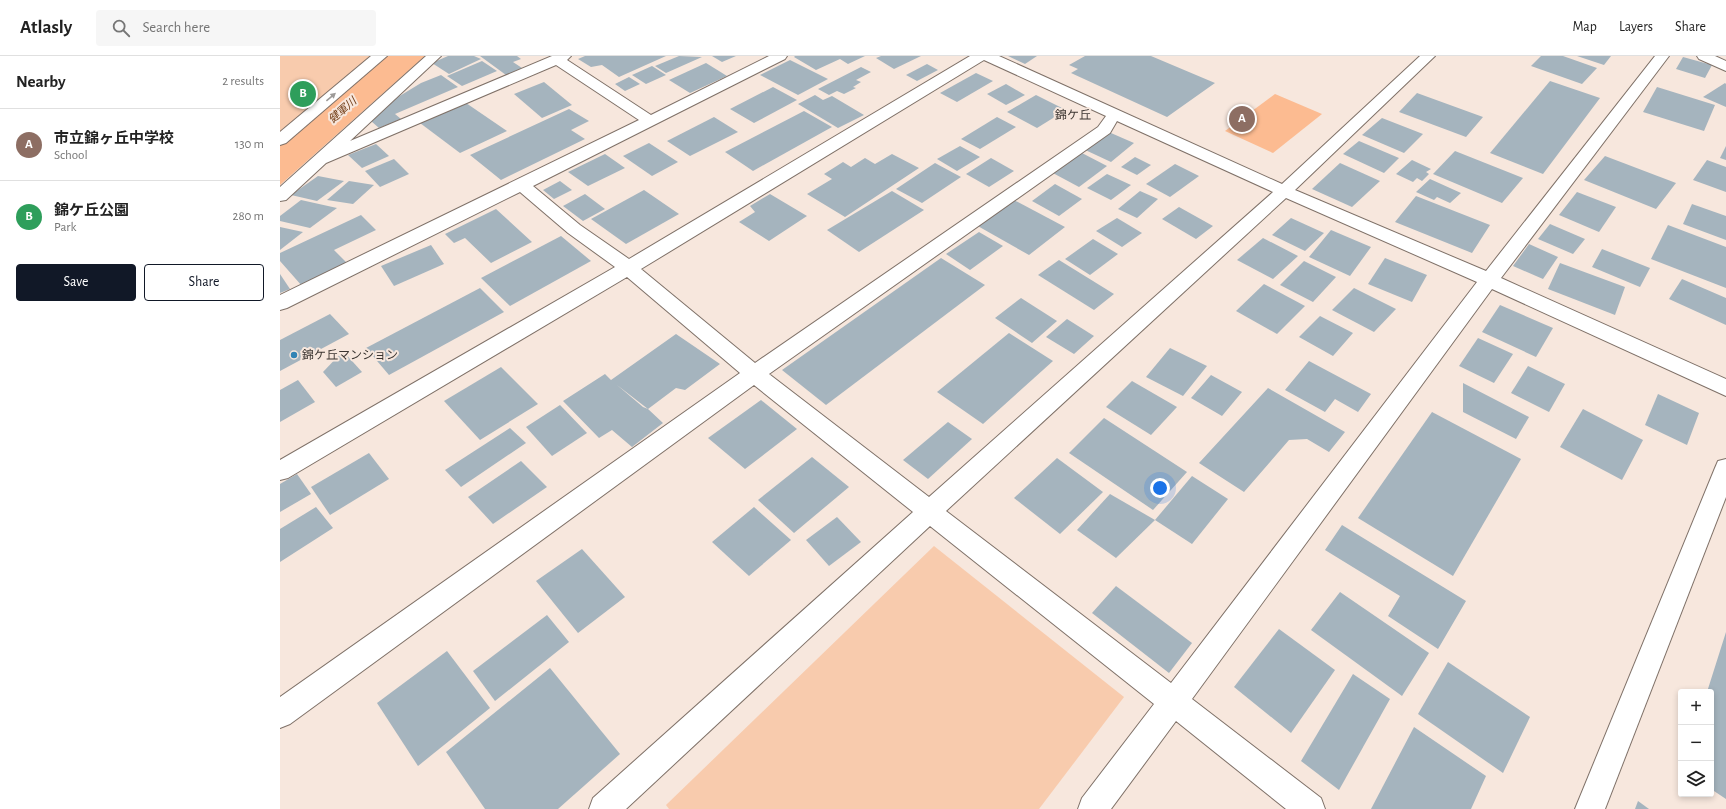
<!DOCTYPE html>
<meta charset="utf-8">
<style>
:root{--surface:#fff;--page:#f6f6f6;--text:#222;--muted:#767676;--line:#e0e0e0;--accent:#111827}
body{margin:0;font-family:"Alegreya Sans","Noto Sans JP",sans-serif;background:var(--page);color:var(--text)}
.controls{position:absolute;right:12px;bottom:12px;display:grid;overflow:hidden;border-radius:4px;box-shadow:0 2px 6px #0003}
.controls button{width:36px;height:36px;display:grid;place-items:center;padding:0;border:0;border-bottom:1px solid var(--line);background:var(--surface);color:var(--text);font:20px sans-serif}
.you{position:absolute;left:880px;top:432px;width:14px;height:14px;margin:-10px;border:3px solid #fff;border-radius:50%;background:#1a73e8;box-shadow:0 0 0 6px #1a73e833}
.badge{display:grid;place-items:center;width:26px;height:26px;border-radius:50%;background:var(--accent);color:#fff;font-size:13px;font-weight:700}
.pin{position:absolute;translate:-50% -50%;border:2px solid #fff;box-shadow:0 1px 4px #0006}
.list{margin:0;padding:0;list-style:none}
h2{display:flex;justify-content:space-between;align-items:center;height:52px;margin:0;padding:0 16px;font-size:17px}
h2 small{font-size:13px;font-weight:400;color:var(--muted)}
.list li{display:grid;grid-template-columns:26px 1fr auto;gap:12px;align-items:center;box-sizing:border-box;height:72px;padding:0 16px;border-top:1px solid var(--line)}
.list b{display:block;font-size:15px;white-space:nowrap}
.list p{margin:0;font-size:13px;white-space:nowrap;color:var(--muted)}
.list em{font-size:13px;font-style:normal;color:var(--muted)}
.actions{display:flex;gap:8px;padding:12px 16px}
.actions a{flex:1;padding:9px 0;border:1px solid var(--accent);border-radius:4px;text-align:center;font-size:14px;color:var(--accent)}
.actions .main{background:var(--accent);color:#fff}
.icon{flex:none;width:22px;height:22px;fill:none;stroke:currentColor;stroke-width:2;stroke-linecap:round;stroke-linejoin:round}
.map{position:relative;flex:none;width:1446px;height:753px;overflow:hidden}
header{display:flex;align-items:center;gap:24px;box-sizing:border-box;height:56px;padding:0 20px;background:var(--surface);border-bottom:1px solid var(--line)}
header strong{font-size:19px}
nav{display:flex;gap:22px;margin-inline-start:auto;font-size:14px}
.search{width:280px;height:36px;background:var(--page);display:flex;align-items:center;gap:10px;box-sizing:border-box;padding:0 14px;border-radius:4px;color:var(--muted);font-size:15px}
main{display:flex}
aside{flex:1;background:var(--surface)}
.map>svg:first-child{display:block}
</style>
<header>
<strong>Atlasly</strong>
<div class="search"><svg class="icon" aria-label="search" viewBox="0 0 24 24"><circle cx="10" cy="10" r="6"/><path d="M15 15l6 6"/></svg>Search here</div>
<nav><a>Map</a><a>Layers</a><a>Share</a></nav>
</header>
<main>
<aside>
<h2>Nearby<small>2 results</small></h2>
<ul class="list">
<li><span class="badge" style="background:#8d6e63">A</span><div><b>市立錦ヶ丘中学校</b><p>School</p></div><em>130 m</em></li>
<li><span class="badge" style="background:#2e9e5b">B</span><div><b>錦ケ丘公園</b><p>Park</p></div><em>280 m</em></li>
</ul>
<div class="actions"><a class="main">Save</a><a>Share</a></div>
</aside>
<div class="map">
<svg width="1446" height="753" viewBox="0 0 1446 753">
<rect width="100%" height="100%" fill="#f7e7dd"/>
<g fill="#f8cbad">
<polygon points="0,0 91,0 0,76"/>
<polygon points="654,490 844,641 759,753 389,753 386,749"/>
</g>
<g fill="#fcbb91">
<polygon points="107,0 145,0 0,129 0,88"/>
<polygon points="995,38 1042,58 993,97 945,75"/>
</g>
<g fill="#a5b4be" fill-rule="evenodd">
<polygon points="168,0 194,0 201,3 169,18 152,7"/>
<polygon points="200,0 237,0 241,3 233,6 242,12 226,19"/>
<polygon points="305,0 386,0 339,21 322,9 311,11 298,3"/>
<polygon points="399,0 422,1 386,17 375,10"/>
<polygon points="432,0 456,0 442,6"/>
<polygon points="515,0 585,0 568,8 560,3 536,14 514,1"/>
<polygon points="601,0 641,0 614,13 596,2"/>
<polygon points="728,0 757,0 745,8"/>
<polygon points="805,0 871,0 935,27 887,61 791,17 798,13 789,9"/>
<polygon points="1261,0 1283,0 1317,12 1302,28 1251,10"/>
<polygon points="1297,0 1331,0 1324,9"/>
<polygon points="1403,1 1432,9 1425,22 1396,13"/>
<polygon points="510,4 548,23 518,39 480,19"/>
<polygon points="202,5 217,15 182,30 167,20"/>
<polygon points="426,7 447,20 410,37 389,24"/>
<polygon points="647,8 658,14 637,25 626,19"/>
<polygon points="372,10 386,19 366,28 352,19"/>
<polygon points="581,11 591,16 576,24 581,26 573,31 576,32 564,38 557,35 549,39 538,33"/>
<polygon points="696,17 713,25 677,46 660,37"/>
<polygon points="161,19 178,31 115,58 121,63 99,72 91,65 118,41 141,27"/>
<polygon points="349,21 360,28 345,35 335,28"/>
<polygon points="1270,25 1320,42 1263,118 1210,97"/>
<polygon points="264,26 292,49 262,62 234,38"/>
<polygon points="1445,27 1446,28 1446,51 1423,41"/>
<polygon points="726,28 745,39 726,49 707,38"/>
<polygon points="493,31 517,44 474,67 450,53"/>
<polygon points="1377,31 1435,49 1424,75 1363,56"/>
<polygon points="1137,37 1203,61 1186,81 1119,56"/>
<polygon points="535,39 543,44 552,40 584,59 558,72 518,48"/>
<polygon points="756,39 786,54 757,72 727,56"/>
<polygon points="186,47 227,75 180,97 140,67"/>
<polygon points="289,53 309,65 291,74 305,83 221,124 190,99"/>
<polygon points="524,55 552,71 473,115 445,96"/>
<polygon points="434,61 458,76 410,100 387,85"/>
<polygon points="717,61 736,71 700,93 681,83"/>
<polygon points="1102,62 1143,78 1124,97 1082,79"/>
<polygon points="824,74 854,87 831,106 801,92"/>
<polygon points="1079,85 1119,102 1104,117 1063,98"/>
<polygon points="369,87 398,106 372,120 343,100"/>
<polygon points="96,88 109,100 82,112 68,99"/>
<polygon points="680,90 700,101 677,115 657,103"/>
<polygon points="1446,90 1446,104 1440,102"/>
<polygon points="1175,95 1243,122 1222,147 1153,118"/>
<polygon points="800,96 827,110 799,131 771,116"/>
<polygon points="325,98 345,112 308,130 288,116"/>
<polygon points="612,98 639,112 565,161 527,138 552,123 544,118 563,106 571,111 585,102 595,108"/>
<polygon points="1325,100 1396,127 1376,153 1304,124"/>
<polygon points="855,101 871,109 857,119 841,111"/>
<polygon points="711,102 734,115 709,131 686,118"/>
<polygon points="114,103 129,118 100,131 85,115"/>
<polygon points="1132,104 1151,113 1146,116 1149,118 1142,125 1137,122 1133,126 1116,118"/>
<polygon points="1427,104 1446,111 1446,136 1413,124"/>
<polygon points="655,107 681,121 642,147 616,133"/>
<polygon points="1060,107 1100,125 1072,151 1032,133"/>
<polygon points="895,108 919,120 890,141 866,128"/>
<polygon points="827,118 851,129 831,144 807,132"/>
<polygon points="38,120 64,125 37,145 11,139"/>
<polygon points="1150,123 1181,137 1170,147 1157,141 1154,144 1136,136"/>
<polygon points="69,125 94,129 73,148 47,144"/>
<polygon points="280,125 292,134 274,143 263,134"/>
<polygon points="775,128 802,143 779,160 752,145"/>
<polygon points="364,134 399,158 346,188 311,163"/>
<polygon points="612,135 644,154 579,196 547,174"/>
<polygon points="860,135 878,143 857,162 838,153"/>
<polygon points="1297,136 1336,151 1319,176 1279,159"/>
<polygon points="305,138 325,153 303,165 283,150"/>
<polygon points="490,138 527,160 489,185 459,166 475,156 470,150"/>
<polygon points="1136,140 1210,169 1192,197 1115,166"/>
<polygon points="732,143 785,171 749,199 696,169"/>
<polygon points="21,144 57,152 30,172 0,165 0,160"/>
<polygon points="1412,148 1446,160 1446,184 1403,168"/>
<polygon points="899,151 933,170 916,183 882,163"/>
<polygon points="216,153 252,186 211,207 185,182 174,187 165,178"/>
<polygon points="81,159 96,174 54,194 67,207 22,230 0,205 0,197"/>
<polygon points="837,162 862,177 842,191 816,175"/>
<polygon points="1011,162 1044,177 1025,195 992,179"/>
<polygon points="1270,168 1305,183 1293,198 1258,183"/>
<polygon points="1388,169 1446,191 1446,232 1371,203"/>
<polygon points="0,171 23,176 0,194"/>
<polygon points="1051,174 1091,191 1070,220 1029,201"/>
<polygon points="699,176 723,190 690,214 666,198"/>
<polygon points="281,180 311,205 230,250 201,222"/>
<polygon points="983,182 1018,200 993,223 957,204"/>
<polygon points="813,183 838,198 810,219 785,203"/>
<polygon points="1249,188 1278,201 1263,223 1233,210"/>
<polygon points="151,189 164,208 114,230 101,210"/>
<polygon points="1322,193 1370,212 1360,231 1312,211"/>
<polygon points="661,202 705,229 546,349 502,314"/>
<polygon points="1105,202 1147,219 1132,246 1088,228"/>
<polygon points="779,204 834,238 814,254 758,219"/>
<polygon points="1024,205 1056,221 1033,246 1000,229"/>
<polygon points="1280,207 1345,231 1335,259 1268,233"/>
<polygon points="0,218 10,233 0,237"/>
<polygon points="1402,223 1446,242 1446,269 1389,243"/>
<polygon points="984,228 1025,250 997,278 956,255"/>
<polygon points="200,232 224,256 109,319 86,292"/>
<polygon points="1074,232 1116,253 1094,276 1052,254"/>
<polygon points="741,242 777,265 752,287 715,262"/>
<polygon points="1220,249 1273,272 1256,301 1202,276"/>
<polygon points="50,258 69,278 0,315 0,284"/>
<polygon points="1040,260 1073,277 1053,300 1019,281"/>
<polygon points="787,263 814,280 794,298 766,281"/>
<polygon points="729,277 773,305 703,368 657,336"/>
<path d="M396,278l44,30 -35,26 -9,-2 -28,21 15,14 -31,24 -20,-17 -13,8 -36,-37 42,-27 6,6zM337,329l31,24 -5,-2z"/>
<polygon points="1198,282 1233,298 1214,327 1179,310"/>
<polygon points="890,292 927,310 903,340 866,321"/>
<polygon points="63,295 82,316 56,331 43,316"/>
<polygon points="1029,305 1091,338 1078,356 1055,343 1045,356 1005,334"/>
<polygon points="1248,310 1285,328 1269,356 1231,337"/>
<polygon points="221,311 258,348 200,384 164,345"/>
<polygon points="931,319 962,336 942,360 911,342"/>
<polygon points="18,324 35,346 0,366 0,334"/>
<polygon points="852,325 897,351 871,379 826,351"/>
<polygon points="1183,327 1249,361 1236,383 1183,356"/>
<polygon points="988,332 1065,376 1049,396 1027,383 1009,384 964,436 919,407"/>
<polygon points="1378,338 1419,357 1407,389 1365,369"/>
<polygon points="481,344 517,373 465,413 428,382"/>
<polygon points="280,349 307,377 272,400 246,371"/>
<polygon points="1303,353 1363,384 1342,424 1280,391"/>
<polygon points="1152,356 1241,403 1173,520 1078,462"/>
<polygon points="824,362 907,416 873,454 789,397"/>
<polygon points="668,366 692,383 648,423 623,404"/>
<polygon points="230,372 246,387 181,431 165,414"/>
<polygon points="89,397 109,423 50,459 31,431"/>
<polygon points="532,401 569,431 514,477 478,444"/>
<polygon points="777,402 823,436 780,478 734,442"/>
<polygon points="241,405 267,431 213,468 188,441"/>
<polygon points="17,418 31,438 0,456 0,428"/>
<polygon points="912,420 948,443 912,488 875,464"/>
<polygon points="830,438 875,464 836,502 797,474"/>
<polygon points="36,451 53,472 0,506 0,473"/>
<polygon points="474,451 511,484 469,520 432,486"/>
<polygon points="557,461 581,486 549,510 526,484"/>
<polygon points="1062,469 1186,545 1158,593 1108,560 1120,540 1045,494"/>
<polygon points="302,493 345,541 298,577 256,525"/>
<polygon points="836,530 912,587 889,617 812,557"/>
<polygon points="1060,536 1149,597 1122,640 1031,574"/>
<polygon points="267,559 289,586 215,645 193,615"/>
<polygon points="999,573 1055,614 1011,677 954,631"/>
<polygon points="1446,576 1446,743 1431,733 1431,636 1427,636"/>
<polygon points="167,595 210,652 138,710 97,647"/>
<polygon points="1168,606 1250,661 1223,717 1138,658"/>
<polygon points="270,612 340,698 278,753 205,753 166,696"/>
<polygon points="1073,618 1110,643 1059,734 1021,705"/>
<polygon points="1134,671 1206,720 1191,753 1091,753"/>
<polygon points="1358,745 1369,753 1355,753"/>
</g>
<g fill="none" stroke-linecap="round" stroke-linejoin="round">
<g stroke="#7f7168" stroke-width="2">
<g id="minor">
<polygon points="91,0 107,0 6,87 0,89 0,76"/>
<path d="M146,0h15l-91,85 202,-85h19l-4,4 84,55 118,-59h18l-2,3 -252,127 47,39 49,34 341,-203h29l283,128 138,-128h15l-140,134 191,81 169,-215h14l-168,222 225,101v17l-234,-107 -300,410 129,99 4,11h-39l-110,-88 -65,88h-33l4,-11 72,-94 -224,-178 -304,283h-37l4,-11 320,-286 -159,-127 -464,339 -10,4v-31l460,-324 -113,-96 -339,201 -8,2v-20l335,-193 -47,-34 -48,-41 -233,116 -7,2v-15l359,-175 -83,-55 -230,98 -40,37 -6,1v-14zM704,4l122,56 -8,11 -343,236 -114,-94zM837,65l156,71 -344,305 -160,-123 341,-241zM1006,142l191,84 -306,401 -225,-172z"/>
<polygon points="1417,0 1435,0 1446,5 1446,15 1419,3"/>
<polygon points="1446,403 1446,441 1325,753 1295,753 1435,412 1438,405"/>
</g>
</g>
<use href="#minor" fill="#fff" fill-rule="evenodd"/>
</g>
<defs><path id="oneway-solid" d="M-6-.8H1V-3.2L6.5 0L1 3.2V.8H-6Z"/></defs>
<use fill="#9d9a98" href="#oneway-solid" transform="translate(51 41) rotate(-40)"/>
<circle fill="#3283b4" stroke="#f7e7dd" stroke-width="1.5" cx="14" cy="299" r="4"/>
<g text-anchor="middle" stroke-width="4" stroke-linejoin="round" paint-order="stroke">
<g font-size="11" font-style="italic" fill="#75411b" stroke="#f7e7dd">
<text transform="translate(62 54) rotate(-41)" y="4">健軍川</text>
</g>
<g font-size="12" fill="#3b3531" stroke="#f7e7dd">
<text x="793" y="63">錦ケ丘</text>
</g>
<g font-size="12" fill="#3b3531" stroke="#f7e7dd" text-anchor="start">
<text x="22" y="303">錦ケ丘マンション</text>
</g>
</g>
</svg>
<div class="controls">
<button>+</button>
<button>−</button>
<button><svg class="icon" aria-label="layers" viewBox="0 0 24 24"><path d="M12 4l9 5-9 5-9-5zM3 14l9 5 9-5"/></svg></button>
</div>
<div class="you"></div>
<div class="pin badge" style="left:962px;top:63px;background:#8d6e63">A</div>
<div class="pin badge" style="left:23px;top:38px;background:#2e9e5b">B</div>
</div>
</main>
